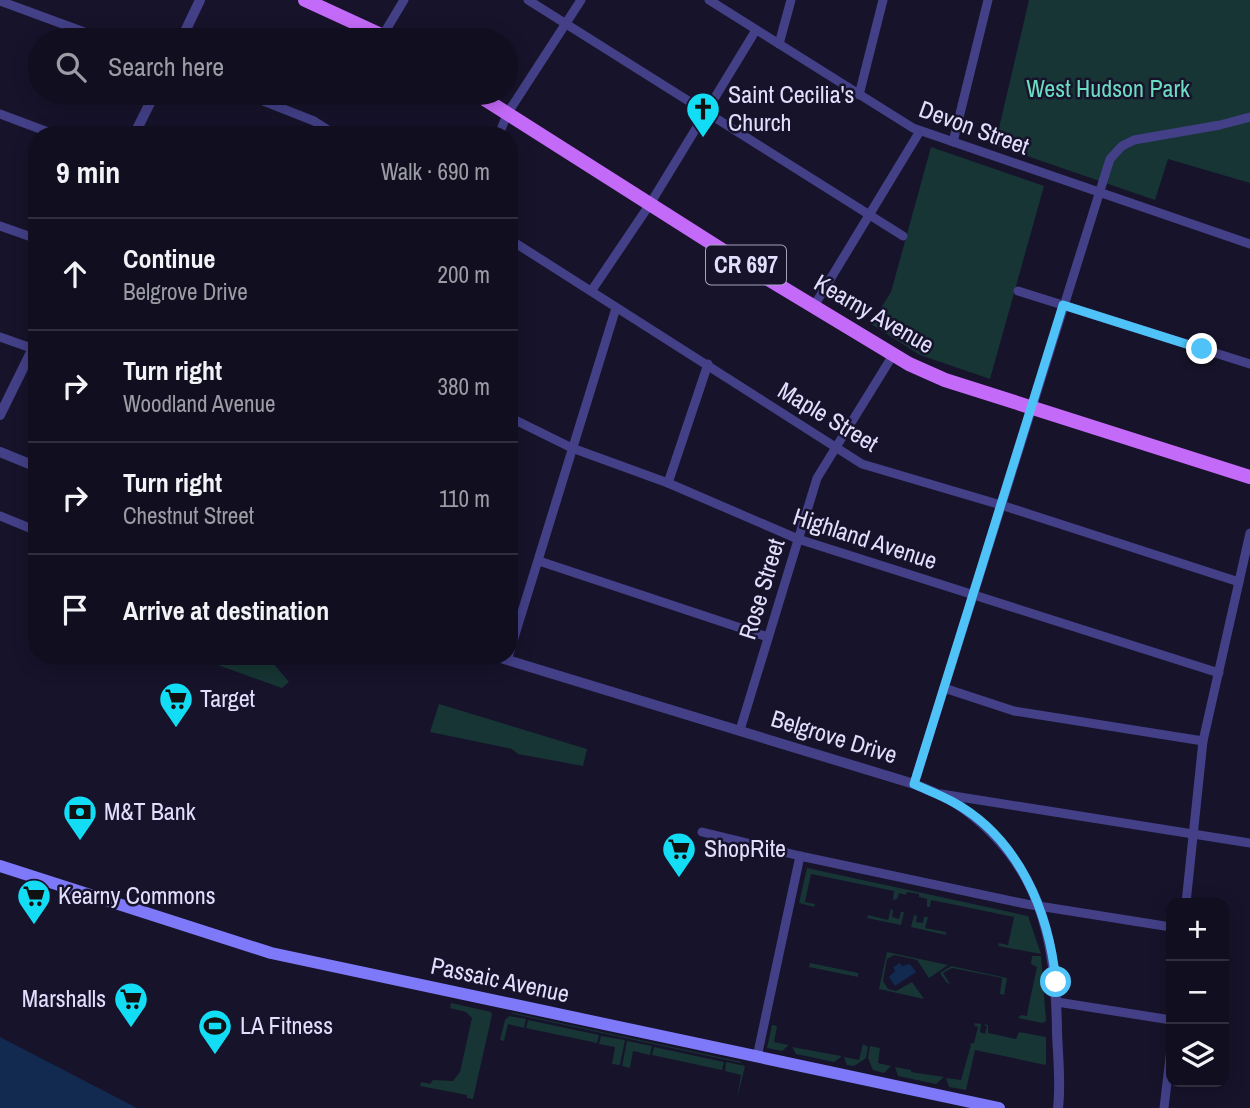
<!DOCTYPE html>
<meta charset="utf-8">
<style>
:root{--surface:#110e20;--page:#1e1c2d;--text:#f1f3f6;--muted:#9c9ca5;--line:#302e3e}
body{margin:0;font-family:"Archivo Narrow",sans-serif;background:var(--page);color:var(--text)}
.controls{position:absolute;right:21px;bottom:21px;display:grid;overflow:hidden;border-radius:14px;box-shadow:0 4px 18px #0003}
.controls button{width:63px;height:63px;display:grid;place-items:center;padding:0;border:0;border-bottom:2px solid var(--line);background:var(--surface);color:var(--text);font:35px sans-serif}
.stop{position:absolute;width:21px;height:21px;margin:-16px;border:5px solid #4fc3f7;border-radius:50%;background:#fff}
.stop.end{background:#4fc3f7;border-color:#fff;box-shadow:0 2px 7px #0008}
.list{margin:0;padding:0;list-style:none}
h2{display:flex;justify-content:space-between;align-items:center;height:91px;margin:0;padding:0 28px;font-size:30px}
h2 small{font-size:23px;font-weight:400;color:var(--muted)}
.list li{display:grid;grid-template-columns:46px 1fr auto;gap:21px;align-items:center;box-sizing:border-box;height:112px;padding:0 28px;border-top:2px solid var(--line)}
.list b{display:block;font-size:26px;white-space:nowrap}
.list p{margin:0;font-size:23px;white-space:nowrap;color:var(--muted)}
.list em{font-size:23px;font-style:normal;color:var(--muted)}
.icon{flex:none;width:38px;height:38px;fill:none;stroke:currentColor;stroke-width:2;stroke-linecap:round;stroke-linejoin:round}
.map{position:relative;flex:none;width:1250px;height:1108px;overflow:hidden}
.search{position:absolute;background:var(--surface);box-shadow:0 4px 18px #0003;left:28px;top:28px;width:490px;height:77px;display:flex;align-items:center;gap:18px;box-sizing:border-box;padding:0 24px;border-radius:38px;color:var(--muted);font-size:26px}
.panel{position:absolute;background:var(--surface);box-shadow:0 4px 18px #0003;left:28px;top:126px;width:490px;height:539px;border-radius:28px}
.map>svg:first-child{display:block}
</style>
<div class="map">
<svg width="1250" height="1108" viewBox="0 0 1250 1108">
<rect width="100%" height="100%" fill="#17132b"/>
<g fill="#163534">
<polygon points="1029,0 1250,0 1250,183 1168,159 1155,200 995,145"/>
<polygon points="931,147 1044,186 990,379 920,355 871,324 891,292"/>
<polygon points="224,656 267,656 289,682 282,688 215,664"/>
<polygon points="439,704 587,749 583,766 518,754 512,749 430,732"/>
<polygon points="807,868 1028,916 1041,954 998,946 999,943 1008,945 1014,917 931,900 930,907 927,907 927,899 919,897 919,894 907,892 906,895 899,893 897,899 893,900 894,891 811,874 805,902 815,904 814,907 799,903"/>
<polygon points="891,909 893,910 892,917 899,919 901,912 904,912 901,925 867,918 868,915 888,920"/>
<polygon points="914,915 917,916 916,922 923,923 924,917 928,917 925,928 946,932 946,935 911,927"/>
<polygon points="887,952 948,965 929,978 917,960 894,955 887,959 883,981 888,989 896,991 912,982 924,999 879,989"/>
<polygon points="1032,956 1041,956 1046,1021 1042,1023 1018,1018 1021,1015 1027,1016 1028,1009 1037,967 1031,964"/>
<polygon points="810,963 858,973 858,977 809,967"/>
<polygon points="951,966 1007,978 1004,995 1000,994 1002,978 952,968 943,973 950,984 947,983 940,973"/>
<polygon points="451,1003 491,1012 492,1015 473,1099 467,1098 467,1095 420,1086 421,1082 430,1084 433,1080 453,1081 460,1072 472,1018 466,1012 450,1008"/>
<polygon points="509,1013 514,1013 742,1062 741,1063"/>
<polygon points="509,1016 526,1019 524,1028 508,1024 504,1041 500,1040 505,1020"/>
<polygon points="528,1020 599,1035 597,1043 526,1028"/>
<polygon points="975,1023 981,1024 980,1032 985,1034 987,1027 984,1024 988,1025 988,1033 1016,1039 1019,1032 1046,1037 1046,1065 975,1050 966,1090 949,1087 946,1078 961,1080 971,1045 969,1044 974,1043 978,1027 974,1026"/>
<polygon points="772,1025 777,1026 774,1042 789,1045 782,1051 767,1048"/>
<polygon points="601,1036 625,1040 620,1065 612,1064 615,1047 599,1044"/>
<polygon points="627,1041 652,1046 650,1055 633,1051 630,1068 622,1066"/>
<polygon points="863,1044 868,1047 866,1058 854,1066 847,1065 844,1057 859,1060"/>
<polygon points="870,1046 880,1048 878,1063 891,1066 884,1073 873,1070 868,1058"/>
<polygon points="654,1047 724,1062 722,1070 652,1055"/>
<polygon points="792,1047 841,1056 841,1057 834,1062 796,1054"/>
<polygon points="726,1062 745,1066 737,1099 741,1075 725,1071"/>
<polygon points="895,1067 911,1070 911,1072 944,1077 936,1084 898,1076"/>
</g>
<g fill="#122950">
<polygon points="900,963 902,966 910,964 916,972 895,986 889,977 895,971 893,967"/>
<polygon points="0,1037 137,1108 0,1108"/>
</g>
<g fill="none" stroke-linecap="round" stroke-linejoin="round">
<g stroke="#434088" stroke-width="9">
<polyline points="528,0 903,236"/>
<polyline points="709,0 913,128 1250,244"/>
<polyline points="0,1 106,40"/>
<polyline points="383,35 404,0"/>
<polyline points="779,44 791,0"/>
<polyline points="243,93 314,121 336,135"/>
<polyline points="859,95 883,0"/>
<polyline points="0,114 56,135"/>
<polyline points="499,135 507,114 581,0"/>
<polyline points="953,142 988,0"/>
<polyline points="0,226 37,239"/>
<polyline points="509,239 862,464 1001,505 1239,582"/>
<polyline points="592,290 650,204 756,30"/>
<polyline points="1018,291 1250,364"/>
<polyline points="814,306 920,131"/>
<polyline points="0,337 37,350"/>
<polyline points="509,417 572,448 668,483 798,539 1219,673"/>
<polyline points="668,483 708,364"/>
<polyline points="0,516 37,531"/>
<polyline points="539,561 768,637"/>
<polyline points="509,654 616,308"/>
<polyline points="944,688 1014,711 1203,741"/>
<polyline points="740,730 817,478 893,355"/>
<polyline points="914,784 1110,159 1122,146 1134,140 1220,125 1250,117"/>
<polyline points="941,794 1250,843"/>
<polyline points="702,832 800,856 1026,904 1171,927"/>
<polyline points="1186,903 1203,741 1250,533"/>
<polyline points="1057,1002 1171,1020"/>
<polyline points="757,1057 800,856"/>
<polyline points="1164,1108 1171,1049"/>
</g>
<g stroke="#434088" stroke-width="10">
<polyline points="181,40 200,0"/>
<polyline points="134,135 155,93"/>
<polyline points="0,415 37,340"/>
<polyline points="0,452 37,467"/>
<path d="M494,656l420,128c14,6 30,12 43,20 84,58 99,134 100,229 1,25 4,51 1,75"/>
</g>
<polyline stroke="#7d79f9" stroke-width="12" points="0,866 271,953 999,1108"/>
<g stroke="#c46af9" stroke-width="14">
<polyline points="305,0 392,40"/>
<polyline points="475,93 760,274 909,364 945,380 1250,477"/>
</g>
</g>
<g fill="none" stroke-linecap="round" stroke-linejoin="round">
<path stroke="#4fc3f7" stroke-width="9" d="M1056,982c-7,-70 -37,-144 -103,-180 -12,-7 -26,-12 -39,-18l149,-479 139,44"/>
</g>
<defs>
<g id="church-pin" transform="scale(1.75)"><path d="M0 17L-7.5 6A9.5 9.5 0 1 1 7.5 6Z" fill="#13ddf5" stroke="#17132b"/><path d="M-1.2-6h2.4v3.5h3.3v2.4h-3.3V6h-2.4V-.1h-3.3v-2.4h3.3Z" fill="#111"/></g>
<g id="supermarket-pin" transform="scale(1.75)"><path d="M0 17L-7.5 6A9.5 9.5 0 1 1 7.5 6Z" fill="#13ddf5" stroke="#17132b"/><path d="M-6-5.5h2.5l.6 2H6L4.5 2H-2.5L-4.4-4H-6ZM-1.5 3.2a1.3 1.3 0 1 0 .1 0ZM3 3.2a1.3 1.3 0 1 0 .1 0Z" fill="#111"/></g>
<g id="bank-pin" transform="scale(1.75)"><path d="M0 17L-7.5 6A9.5 9.5 0 1 1 7.5 6Z" fill="#13ddf5" stroke="#17132b"/><path d="M-6-4H6V4H-6ZM0-2.3a2.3 2.3 0 1 0 0 4.6a2.3 2.3 0 1 0 0-4.6Z" fill="#111"/></g>
<g id="stadium-pin" transform="scale(1.75)"><path d="M0 17L-7.5 6A9.5 9.5 0 1 1 7.5 6Z" fill="#13ddf5" stroke="#17132b"/><path d="M0-5a6.5 5 0 1 0 0 10a6.5 5 0 1 0 0-10ZM-3.5-1.8h7v3.6h-7Z" fill="#111"/></g>
</defs>
<g fill-rule="evenodd">
<use href="#church-pin" x="703" y="109"/>
<use href="#supermarket-pin" x="176" y="699"/>
<use href="#bank-pin" x="80" y="812"/>
<use href="#supermarket-pin" x="679" y="849"/>
<use href="#supermarket-pin" x="34" y="896"/>
<use href="#supermarket-pin" x="131" y="999"/>
<use href="#stadium-pin" x="215" y="1026"/>
</g>
<g text-anchor="middle" stroke-width="5" stroke-linejoin="round" paint-order="stroke">
<rect fill="#17132b" stroke="#a5a1bf" stroke-width="2" x="706" y="245.5" width="80" height="39" rx="5"/>
<g font-size="23" font-weight="bold" fill="#e2defe">
<text x="746" y="273">CR 697</text>
</g>
<g font-size="24" fill="#6bdcc0" stroke="#17132b">
<text x="1108" y="97">West Hudson Park</text>
</g>
<g font-size="24" fill="#e2defe" stroke="#17132b" text-anchor="start">
<text x="728" y="103">Saint Cecilia's<tspan x="728" dy="28">Church</tspan></text>
<text x="200" y="707">Target</text>
<text x="104" y="820">M&amp;T Bank</text>
<text x="704" y="857">ShopRite</text>
<text x="58" y="904">Kearny Commons</text>
<text x="106" y="1007" text-anchor="end">Marshalls</text>
<text x="240" y="1034">LA Fitness</text>
</g>
<g font-size="24" fill="#e2defe" stroke="#17132b">
<text transform="translate(974 128) rotate(20)" y="8">Devon Street</text>
<text transform="translate(874 314) rotate(30)" y="8">Kearny Avenue</text>
<text transform="translate(828 417) rotate(31)" y="8">Maple Street</text>
<text transform="translate(865 539) rotate(18)" y="8">Highland Avenue</text>
<text transform="translate(762 589) rotate(-73)" y="8">Rose Street</text>
<text transform="translate(834 737) rotate(17)" y="8">Belgrove Drive</text>
<text transform="translate(500 980) rotate(12)" y="8">Passaic Avenue</text>
</g>
</g>
</svg>
<div class="controls">
<button>+</button>
<button>−</button>
<button><svg class="icon" aria-label="layers" viewBox="0 0 24 24"><path d="M12 4l9 5-9 5-9-5zM3 14l9 5 9-5"/></svg></button>
</div>
<div class="stop" style="left:1056px;top:982px"></div>
<div class="stop end" style="left:1202px;top:349px"></div>
<div class="search"><svg class="icon" aria-label="search" viewBox="0 0 24 24"><circle cx="10" cy="10" r="6"/><path d="M15 15l6 6"/></svg>Search here</div>
<section class="panel">
<h2>9 min<small>Walk · 690 m</small></h2>
<ul class="list">
<li><svg class="icon" aria-label="ahead" viewBox="0 0 24 24"><path d="M12 20V5M6 11l6-6 6 6"/></svg><div><b>Continue</b><p>Belgrove Drive</p></div><em>200 m</em></li>
<li><svg class="icon" aria-label="right" viewBox="0 0 24 24"><path d="M7 20v-9h11M14 6l5 5-5 5"/></svg><div><b>Turn right</b><p>Woodland Avenue</p></div><em>380 m</em></li>
<li><svg class="icon" aria-label="right" viewBox="0 0 24 24"><path d="M7 20v-9h11M14 6l5 5-5 5"/></svg><div><b>Turn right</b><p>Chestnut Street</p></div><em>110 m</em></li>
<li><svg class="icon" aria-label="arrive" viewBox="0 0 24 24"><path d="M6 21V4h12l-3 4 3 4H6"/></svg><div><b>Arrive at destination</b></div></li>
</ul>
</section>
</div>
